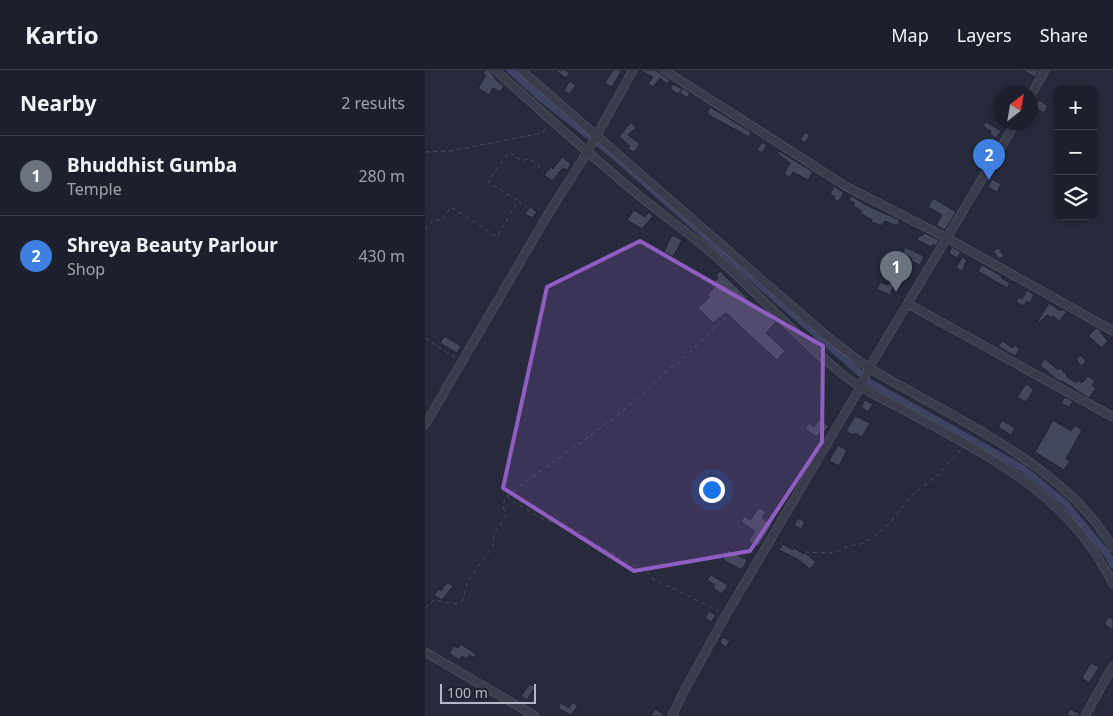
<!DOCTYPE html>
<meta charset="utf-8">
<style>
:root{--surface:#1c202c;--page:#252834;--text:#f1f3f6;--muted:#a0a3a9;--line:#3a3e48;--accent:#949fee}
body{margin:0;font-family:"Noto Sans",sans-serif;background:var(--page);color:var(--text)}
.controls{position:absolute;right:15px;top:15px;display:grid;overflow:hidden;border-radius:10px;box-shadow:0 2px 8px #0003}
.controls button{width:45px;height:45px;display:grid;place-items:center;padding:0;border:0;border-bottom:1px solid var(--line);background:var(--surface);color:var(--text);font:25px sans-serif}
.compass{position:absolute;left:568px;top:15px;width:45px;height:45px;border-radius:50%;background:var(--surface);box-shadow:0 2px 8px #0003;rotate:31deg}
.scale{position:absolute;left:15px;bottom:12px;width:96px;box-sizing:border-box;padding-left:5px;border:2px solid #b6b8c7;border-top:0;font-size:14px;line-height:18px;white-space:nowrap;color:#b6b8c7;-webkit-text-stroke:4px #1f2131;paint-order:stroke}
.you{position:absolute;left:286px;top:419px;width:18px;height:18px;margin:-12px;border:4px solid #fff;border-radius:50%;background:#1a73e8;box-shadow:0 0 0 8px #1a73e833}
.badge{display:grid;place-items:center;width:32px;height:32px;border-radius:50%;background:var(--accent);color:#fff;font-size:16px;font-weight:700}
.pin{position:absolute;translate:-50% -41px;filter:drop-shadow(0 1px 2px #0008)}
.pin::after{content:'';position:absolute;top:26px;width:18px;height:15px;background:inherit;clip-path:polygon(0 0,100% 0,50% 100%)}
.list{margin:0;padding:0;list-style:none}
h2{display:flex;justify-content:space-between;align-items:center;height:65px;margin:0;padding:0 20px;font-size:21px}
h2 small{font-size:16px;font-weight:400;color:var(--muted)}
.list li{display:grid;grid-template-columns:32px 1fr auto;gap:15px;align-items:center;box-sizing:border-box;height:80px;padding:0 20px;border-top:1px solid var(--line)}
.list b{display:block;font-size:19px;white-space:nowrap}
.list p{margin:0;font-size:16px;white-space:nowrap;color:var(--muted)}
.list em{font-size:16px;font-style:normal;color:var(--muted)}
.icon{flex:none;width:28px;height:28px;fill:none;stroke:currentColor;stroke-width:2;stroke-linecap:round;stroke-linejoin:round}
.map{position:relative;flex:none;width:688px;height:646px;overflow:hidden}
header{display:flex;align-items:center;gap:30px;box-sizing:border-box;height:70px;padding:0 25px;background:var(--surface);border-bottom:1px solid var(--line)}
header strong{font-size:24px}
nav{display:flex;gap:28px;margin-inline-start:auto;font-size:18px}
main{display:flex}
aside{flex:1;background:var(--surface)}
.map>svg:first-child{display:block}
</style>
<header>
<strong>Kartio</strong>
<nav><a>Map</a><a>Layers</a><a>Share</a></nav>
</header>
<main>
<aside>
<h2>Nearby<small>2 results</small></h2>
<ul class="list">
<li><span class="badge" style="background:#6b7280">1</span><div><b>Bhuddhist Gumba</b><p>Temple</p></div><em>280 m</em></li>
<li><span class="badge" style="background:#3f7fe0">2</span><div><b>Shreya Beauty Parlour</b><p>Shop</p></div><em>430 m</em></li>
</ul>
</aside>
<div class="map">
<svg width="688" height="646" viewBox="0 0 688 646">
<rect width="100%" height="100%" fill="#262a3b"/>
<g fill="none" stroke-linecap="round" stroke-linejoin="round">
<g stroke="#3d4362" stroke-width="7">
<polyline points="85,0 111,24 187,84 435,303"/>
<polyline points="444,312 597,398 640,433 683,485 688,495"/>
</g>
</g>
<g fill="#43475b" stroke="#212333">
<polygon points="60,0 64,0 71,9 71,10 79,16 75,22 68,18 64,25 53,18 61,5 58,4"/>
<polygon points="130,0 140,0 145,3 141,8"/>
<polygon points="188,0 197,0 187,17 180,13"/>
<polygon points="214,0 230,0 245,10 242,14 235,8 228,17 223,14 228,7"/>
<polygon points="597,0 614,0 610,7"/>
<polygon points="145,11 151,16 144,24 139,20"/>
<polygon points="248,14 257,19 253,24 245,19"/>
<polygon points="257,18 265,23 262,28 255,23"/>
<polygon points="614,30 623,36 619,43 610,37"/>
<polygon points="285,37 326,62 324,67 282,44"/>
<polygon points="206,52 211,58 203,65 215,74 209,82 203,79 205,76 194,67"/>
<polygon points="561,52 576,61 571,68 565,64 566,61 558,56"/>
<polygon points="380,62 385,65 380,73 375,70"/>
<polygon points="337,72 342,75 337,83 332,80"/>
<polygon points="354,81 388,102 383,110 368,102 365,107 359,104 365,93 352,83"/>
<polygon points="137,87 146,94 142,100 138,98 127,111 119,105 126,97 128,99"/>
<polygon points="567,109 576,114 572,122 563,117"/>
<polygon points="409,116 419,123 413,132 409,129 410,127 405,124"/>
<polygon points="426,126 445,137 475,150 472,156 460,151 456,156 451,153 450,154 446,152 447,150 435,143 437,141 428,136 430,133 424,130"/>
<polygon points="508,128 531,142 520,160 511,155 517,145 503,137"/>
<polygon points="105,137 112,142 107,148 100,144"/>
<polygon points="209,140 220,147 224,142 228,146 217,159 202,150"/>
<polygon points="500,163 514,170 511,176 508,174 507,177 492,170 495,165 497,166"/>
<polygon points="247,165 257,170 248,187 239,182"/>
<polygon points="480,177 499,186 495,195 486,191 487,188 478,183"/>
<polygon points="527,177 536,182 532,188 524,183"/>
<polygon points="574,178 579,186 574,189 568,181"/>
<polygon points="537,187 542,190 537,201 531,198"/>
<polygon points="557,195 577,206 576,208 585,213 582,218 553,201"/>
<polygon points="295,201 324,230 351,252 341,263 360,281 352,290 301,243 288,253 273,238 285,227 282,225 290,217 287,214 293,208 291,206"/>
<polygon points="465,206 472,207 465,225 452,219 455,212 463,215"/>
<polygon points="602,220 609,225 605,233 602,231 598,236 591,232 594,227 597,229"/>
<polygon points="624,233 635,241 637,239 642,242 634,251 628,246 627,248 622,245 614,253 613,251"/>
<polygon points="671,258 676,261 676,263 683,271 677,278 663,266"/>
<polygon points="19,266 36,276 32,283 15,273"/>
<polygon points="578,271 587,278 589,275 595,279 590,286 573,276"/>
<polygon points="656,285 661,291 656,296 651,289"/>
<polygon points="620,289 633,300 635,298 642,305 641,306 651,313 653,310 657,313 663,306 670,311 667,316 671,318 664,328 637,311 636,312 631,309 615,295"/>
<polygon points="601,314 609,319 601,332 592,327"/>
<polygon points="640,327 648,331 644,337 636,333"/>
<polygon points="440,330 448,334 443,342 436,337"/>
<polygon points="430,346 445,353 437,367 430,363 428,365 421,361"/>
<polygon points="394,349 404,356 399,362 396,360 392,367 380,359 384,353 389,357"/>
<polygon points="577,350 590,358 586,365 573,357"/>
<polygon points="628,350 646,361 650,355 657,360 641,389 645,391 639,400 610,382"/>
<polygon points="413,375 422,380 414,396 404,391"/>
<polygon points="334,438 341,442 337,448 347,455 333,477 324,471 330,461 316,452 319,446 325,450"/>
<polygon points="373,448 380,452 376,459 369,455"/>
<polygon points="358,474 368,480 369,478 379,484 380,483 391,492 385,499 374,490 354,480"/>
<polygon points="304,480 322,490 317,500 298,490"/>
<polygon points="286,505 303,515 297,524 288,518 290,515 282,510"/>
<polygon points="22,512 28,516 17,530 9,525 13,519 16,521"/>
<polygon points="284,541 291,545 286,552 280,548"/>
<polygon points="684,547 688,550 688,560 679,554"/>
<polygon points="297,567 305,570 301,577 295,573"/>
<polygon points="36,574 51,584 49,588 44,585 42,589 37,586 34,590 24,583 29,576 33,578"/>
<polygon points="666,593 674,597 664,613 657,608"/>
<polygon points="105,614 110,617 102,630 96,626"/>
<polygon points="148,632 153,636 146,645 133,638 136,633 144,638"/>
<polygon points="230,639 241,646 226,646"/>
<polygon points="645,639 655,644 654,646 642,646"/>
</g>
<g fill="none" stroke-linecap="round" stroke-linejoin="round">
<g stroke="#585a6a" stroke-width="9">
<g id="street">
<path d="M70,0c45,40 89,80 135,118 27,23 56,43 83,66 42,36 79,78 122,114 21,19 48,31 73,44 83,46 161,82 205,172"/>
<path d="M96,0l302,263c15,12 30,24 45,34 15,10 31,18 47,27 69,39 158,83 198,154"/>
<polyline points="239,0 422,117 522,168 688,261"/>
<polyline points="606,25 620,0"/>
<polyline points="483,234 688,347"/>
<polyline points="0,355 122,146 163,81 208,0"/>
<polyline points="0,582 110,646"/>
<polyline points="247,646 259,621 301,545 436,316 444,298 591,52"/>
<polyline points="660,646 688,596"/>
</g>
</g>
<g stroke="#465259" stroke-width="1" stroke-dasharray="4 4" stroke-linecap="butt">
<polyline points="0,82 25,81 117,63 122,56"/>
<path d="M92,130l-29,-18 21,-30 13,9c10,-5 15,4 22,11"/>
<polyline points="0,160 9,149 16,151 26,137 72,167 93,131 102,137"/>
<polyline points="0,268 31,288"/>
<polyline points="82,426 85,430 118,449 155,462 168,473 226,505 228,509 294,541"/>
<polyline points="380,482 408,483 424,476 436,474 446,469 464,454 487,425 514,404 536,379"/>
<path d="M0,538l9,-8 22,4 7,-4 4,-18 26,-36 1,-12 12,-18c-3,-8 -4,-13 1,-20 44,-33 90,-64 133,-99 14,-11 24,-28 40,-35l67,-66"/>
</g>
<use href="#street" stroke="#3a3c4c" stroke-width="8"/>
</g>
<path fill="#905dc2" fill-opacity="0.2" stroke="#905dc2" stroke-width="4" stroke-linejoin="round" d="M215,171l183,105 -1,96 -72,109 -116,20 -131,-83 44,-201z"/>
</svg>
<div class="controls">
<button>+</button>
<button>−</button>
<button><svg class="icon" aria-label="layers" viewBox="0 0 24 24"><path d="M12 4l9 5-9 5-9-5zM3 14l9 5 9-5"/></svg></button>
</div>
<svg class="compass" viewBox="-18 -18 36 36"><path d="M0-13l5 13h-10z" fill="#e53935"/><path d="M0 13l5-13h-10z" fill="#a0a3a9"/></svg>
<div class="scale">100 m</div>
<div class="you"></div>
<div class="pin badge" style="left:471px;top:222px;background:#6b7280">1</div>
<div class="pin badge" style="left:564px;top:110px;background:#3f7fe0">2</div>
</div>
</main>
